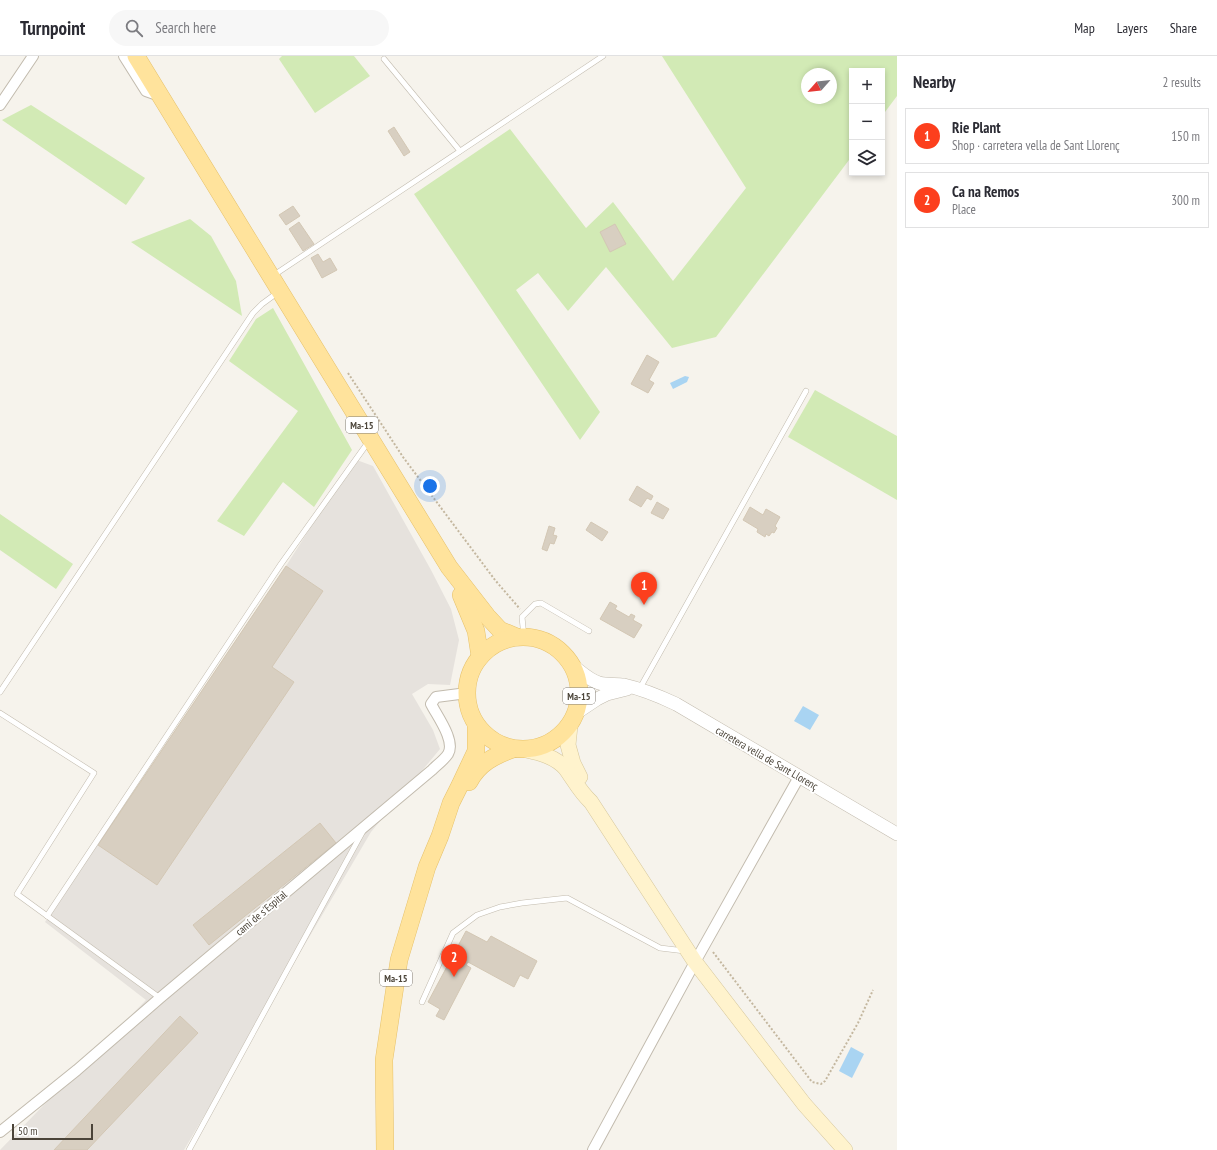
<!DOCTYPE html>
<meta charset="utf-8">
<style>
:root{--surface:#fff;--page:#f7f7f7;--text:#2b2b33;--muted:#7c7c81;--line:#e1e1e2;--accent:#fc3f1d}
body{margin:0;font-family:"PT Sans Narrow",sans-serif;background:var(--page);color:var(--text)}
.controls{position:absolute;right:12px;top:12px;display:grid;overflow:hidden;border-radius:0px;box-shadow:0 2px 6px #0003}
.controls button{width:36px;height:36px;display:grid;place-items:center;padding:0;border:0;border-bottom:1px solid var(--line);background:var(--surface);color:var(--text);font:20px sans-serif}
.compass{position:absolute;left:801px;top:12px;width:36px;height:36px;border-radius:50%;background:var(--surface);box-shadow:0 2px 6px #0003;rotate:243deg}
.scale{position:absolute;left:12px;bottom:10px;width:81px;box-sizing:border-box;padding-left:4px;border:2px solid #4b4439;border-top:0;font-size:11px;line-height:14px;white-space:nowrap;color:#4b4439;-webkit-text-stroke:3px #fff;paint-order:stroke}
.you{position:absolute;left:430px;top:430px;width:14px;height:14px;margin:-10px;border:3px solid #fff;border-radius:50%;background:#1a73e8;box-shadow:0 0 0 6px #1a73e833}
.badge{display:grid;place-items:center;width:26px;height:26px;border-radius:50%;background:var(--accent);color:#fff;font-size:13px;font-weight:700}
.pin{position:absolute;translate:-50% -33px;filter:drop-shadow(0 1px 2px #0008)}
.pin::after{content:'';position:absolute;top:21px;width:14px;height:12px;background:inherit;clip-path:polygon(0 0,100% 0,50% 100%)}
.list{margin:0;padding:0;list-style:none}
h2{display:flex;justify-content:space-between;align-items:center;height:52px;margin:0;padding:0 16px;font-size:17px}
h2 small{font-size:13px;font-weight:400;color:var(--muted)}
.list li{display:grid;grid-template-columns:26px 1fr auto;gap:12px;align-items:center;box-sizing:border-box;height:56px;margin:0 8px 8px;padding:0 8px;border:1px solid var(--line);border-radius:0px}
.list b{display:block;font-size:15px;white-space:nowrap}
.list p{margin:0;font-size:13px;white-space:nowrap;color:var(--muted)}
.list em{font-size:13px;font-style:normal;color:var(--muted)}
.icon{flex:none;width:22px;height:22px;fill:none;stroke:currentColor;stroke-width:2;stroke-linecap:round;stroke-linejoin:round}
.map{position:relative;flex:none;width:897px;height:1094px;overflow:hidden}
header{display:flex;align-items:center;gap:24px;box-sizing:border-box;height:56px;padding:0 20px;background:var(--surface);border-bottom:1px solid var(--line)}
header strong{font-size:19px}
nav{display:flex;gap:22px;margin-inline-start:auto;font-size:14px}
.search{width:280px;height:36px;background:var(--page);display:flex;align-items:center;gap:10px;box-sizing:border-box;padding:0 14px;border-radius:22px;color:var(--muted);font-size:15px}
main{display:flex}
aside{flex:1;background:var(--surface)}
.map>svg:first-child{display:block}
</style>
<header>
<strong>Turnpoint</strong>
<div class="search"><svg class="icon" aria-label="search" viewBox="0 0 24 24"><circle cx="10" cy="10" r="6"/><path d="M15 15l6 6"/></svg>Search here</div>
<nav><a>Map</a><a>Layers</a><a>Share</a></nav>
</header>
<main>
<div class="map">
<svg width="897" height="1094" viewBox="0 0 897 1094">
<rect width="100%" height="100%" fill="#f6f3ec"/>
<polygon fill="#e6e2dd" points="354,403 373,410 431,514 451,553 459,584 450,629 428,628 412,638 433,674 440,693 371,776 184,1094 0,1094 146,944 45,866 286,510"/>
<g fill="#d2eab5" fill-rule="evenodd">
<polygon points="282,0 354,0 370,20 315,57 279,3"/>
<path d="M662,0h235v40l-15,20v-45h-30v85l-136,181 -44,11 -66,-81 -38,44 -30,-38 -22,17 84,122 -20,28 -166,-246 96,-65 76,99 27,-26 60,79 73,-93zM807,18h24v24h-24z"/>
<polygon points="31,49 145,122 126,149 2,64"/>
<polygon points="190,163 211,180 236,225 242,260 131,186"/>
<polygon points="273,252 352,394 314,451 283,426 244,480 217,465 298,355 229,305 256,263"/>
<polygon points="815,334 897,380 897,444 788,381"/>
<polygon points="0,458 73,508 56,533 0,494"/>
</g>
<g fill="#a9d4f2">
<polygon points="685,320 689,321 687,326 673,333 670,327"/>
<polygon points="803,650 819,659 810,674 794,665"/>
<polygon points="851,991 864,998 852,1022 839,1015"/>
</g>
<g fill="#d8cfc1" stroke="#d3c7b4">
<polygon points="394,71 410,96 404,100 388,75"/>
<polygon points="293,150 300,160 286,169 279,159"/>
<polygon points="299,166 314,188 303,195 289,173"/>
<polygon points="615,168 626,188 610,196 600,176"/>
<polygon points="318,198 323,206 330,202 337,214 322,222 311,202"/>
<polygon points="647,299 659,306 649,324 654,327 648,337 631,328"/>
<polygon points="637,430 653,440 651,444 647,442 641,451 629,444"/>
<polygon points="657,446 669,453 663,463 651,457"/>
<polygon points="750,451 763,459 766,453 780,461 775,470 777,472 774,477 772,476 769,480 766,478 765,481 757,476 758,473 743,464"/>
<polygon points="591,466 608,476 602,485 586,474"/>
<polygon points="549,470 555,472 553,479 557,480 554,488 550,487 547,495 542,493"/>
<polygon points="286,510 323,535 272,611 294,626 157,829 98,789"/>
<polygon points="610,546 617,550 615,553 629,561 631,558 635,560 633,564 642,569 634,582 600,563"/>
<polygon points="320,767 336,787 209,889 193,869"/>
<polygon points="466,875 487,886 491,880 537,905 528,923 520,919 514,931 468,906 466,909 471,912 444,964 436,960 440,953 428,946"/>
<polygon points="180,960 198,977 87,1094 54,1094"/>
</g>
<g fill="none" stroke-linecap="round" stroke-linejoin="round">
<g stroke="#c2bbae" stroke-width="6">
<g id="service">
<polyline points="384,3 460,95"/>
<polyline points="274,219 603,0"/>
<polyline points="524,581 522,561 535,548 541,547 589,575"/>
<polyline points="640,632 806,335"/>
<polyline points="0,636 253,257 262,248 277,237"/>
<polyline points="0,657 94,717 17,838 160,942"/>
<polyline points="47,860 281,508 369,385"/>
<polyline points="422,946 453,877 477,859 500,851 522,847 567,842 660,892 685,895"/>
<polyline points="189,1094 363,775"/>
</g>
</g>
<g stroke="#c2bbae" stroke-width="12">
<g id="minor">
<polyline points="124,0 146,35 160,40"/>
<polyline points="0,49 33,0"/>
<path d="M0,1076l77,-62 83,-72 272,-228c5,-5 12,-10 16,-16 8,-13 -11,-38 -17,-50l5,-7 31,-4"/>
<polyline points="593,1094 695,906 799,721"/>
</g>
</g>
<g stroke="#c2bbae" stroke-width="14">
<g id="tertiary">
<path d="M573,610c8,6 16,14 26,17 7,2 17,1 25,2 18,4 35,11 52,19l221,130"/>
<polyline points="576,657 597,643 607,638 627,633"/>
</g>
</g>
<g stroke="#d6c79b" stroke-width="16">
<g id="secondary">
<polyline points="570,670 568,689 573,707 580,721"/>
<path d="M526,694c14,3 30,7 40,19 8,11 14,23 25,33l104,160 109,142 41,46"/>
</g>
</g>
<g stroke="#e6c16a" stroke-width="18">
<g id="primary">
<polyline points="136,0 449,511 487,560 500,574 517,581"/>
<polyline points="461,539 476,575 480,601"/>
<circle cx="523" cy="637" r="56"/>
<path d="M469,726c10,-19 25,-26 44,-33"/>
<polyline points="385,1094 384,1004 399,904 427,811 440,780 451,747 460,729 476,695 476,669"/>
</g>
</g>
<g stroke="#c4b79f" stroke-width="2" stroke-dasharray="2 2" stroke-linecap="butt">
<polyline points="348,317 403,401 495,524 520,553"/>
<polyline points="713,896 812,1026 821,1028 825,1025 858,967 873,934"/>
</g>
<use href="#service" stroke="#fff" stroke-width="5"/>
<use href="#minor" stroke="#fff" stroke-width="10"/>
<use href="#tertiary" stroke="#fff" stroke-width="13"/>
<use href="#secondary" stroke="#fff3cd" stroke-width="15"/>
<use href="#primary" stroke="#ffe39c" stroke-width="17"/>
</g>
<g text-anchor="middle" stroke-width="4" stroke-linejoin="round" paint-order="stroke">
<g fill="#fff" stroke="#817c74" stroke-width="1">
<rect x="346" y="361" width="32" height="16" rx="3"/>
<rect x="563" y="632" width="32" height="16" rx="3"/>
<rect x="380" y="914" width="32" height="16" rx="3"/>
</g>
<g font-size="10" font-weight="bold" fill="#4b4439">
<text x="362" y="373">Ma-15</text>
<text x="579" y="644">Ma-15</text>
<text x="396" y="926">Ma-15</text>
</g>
<g font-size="11" fill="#4b4439" stroke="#fff">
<text transform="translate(767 702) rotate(30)" y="4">carretera vella de Sant Llorenç</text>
<text transform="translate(261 857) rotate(-40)" y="4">camí de s'Espital</text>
</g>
</g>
</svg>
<div class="controls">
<button>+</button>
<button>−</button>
<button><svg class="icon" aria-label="layers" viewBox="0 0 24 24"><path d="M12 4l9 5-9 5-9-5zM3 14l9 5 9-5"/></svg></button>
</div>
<svg class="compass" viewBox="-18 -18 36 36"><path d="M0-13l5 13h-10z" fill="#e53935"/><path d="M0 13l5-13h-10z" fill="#7c7c81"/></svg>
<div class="scale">50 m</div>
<div class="you"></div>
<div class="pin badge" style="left:644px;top:549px">1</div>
<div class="pin badge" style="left:454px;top:921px">2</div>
</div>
<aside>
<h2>Nearby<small>2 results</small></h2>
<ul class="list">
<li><span class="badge">1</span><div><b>Rie Plant</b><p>Shop · carretera vella de Sant Llorenç</p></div><em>150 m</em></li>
<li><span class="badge">2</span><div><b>Ca na Remos</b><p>Place</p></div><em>300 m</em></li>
</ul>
</aside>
</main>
